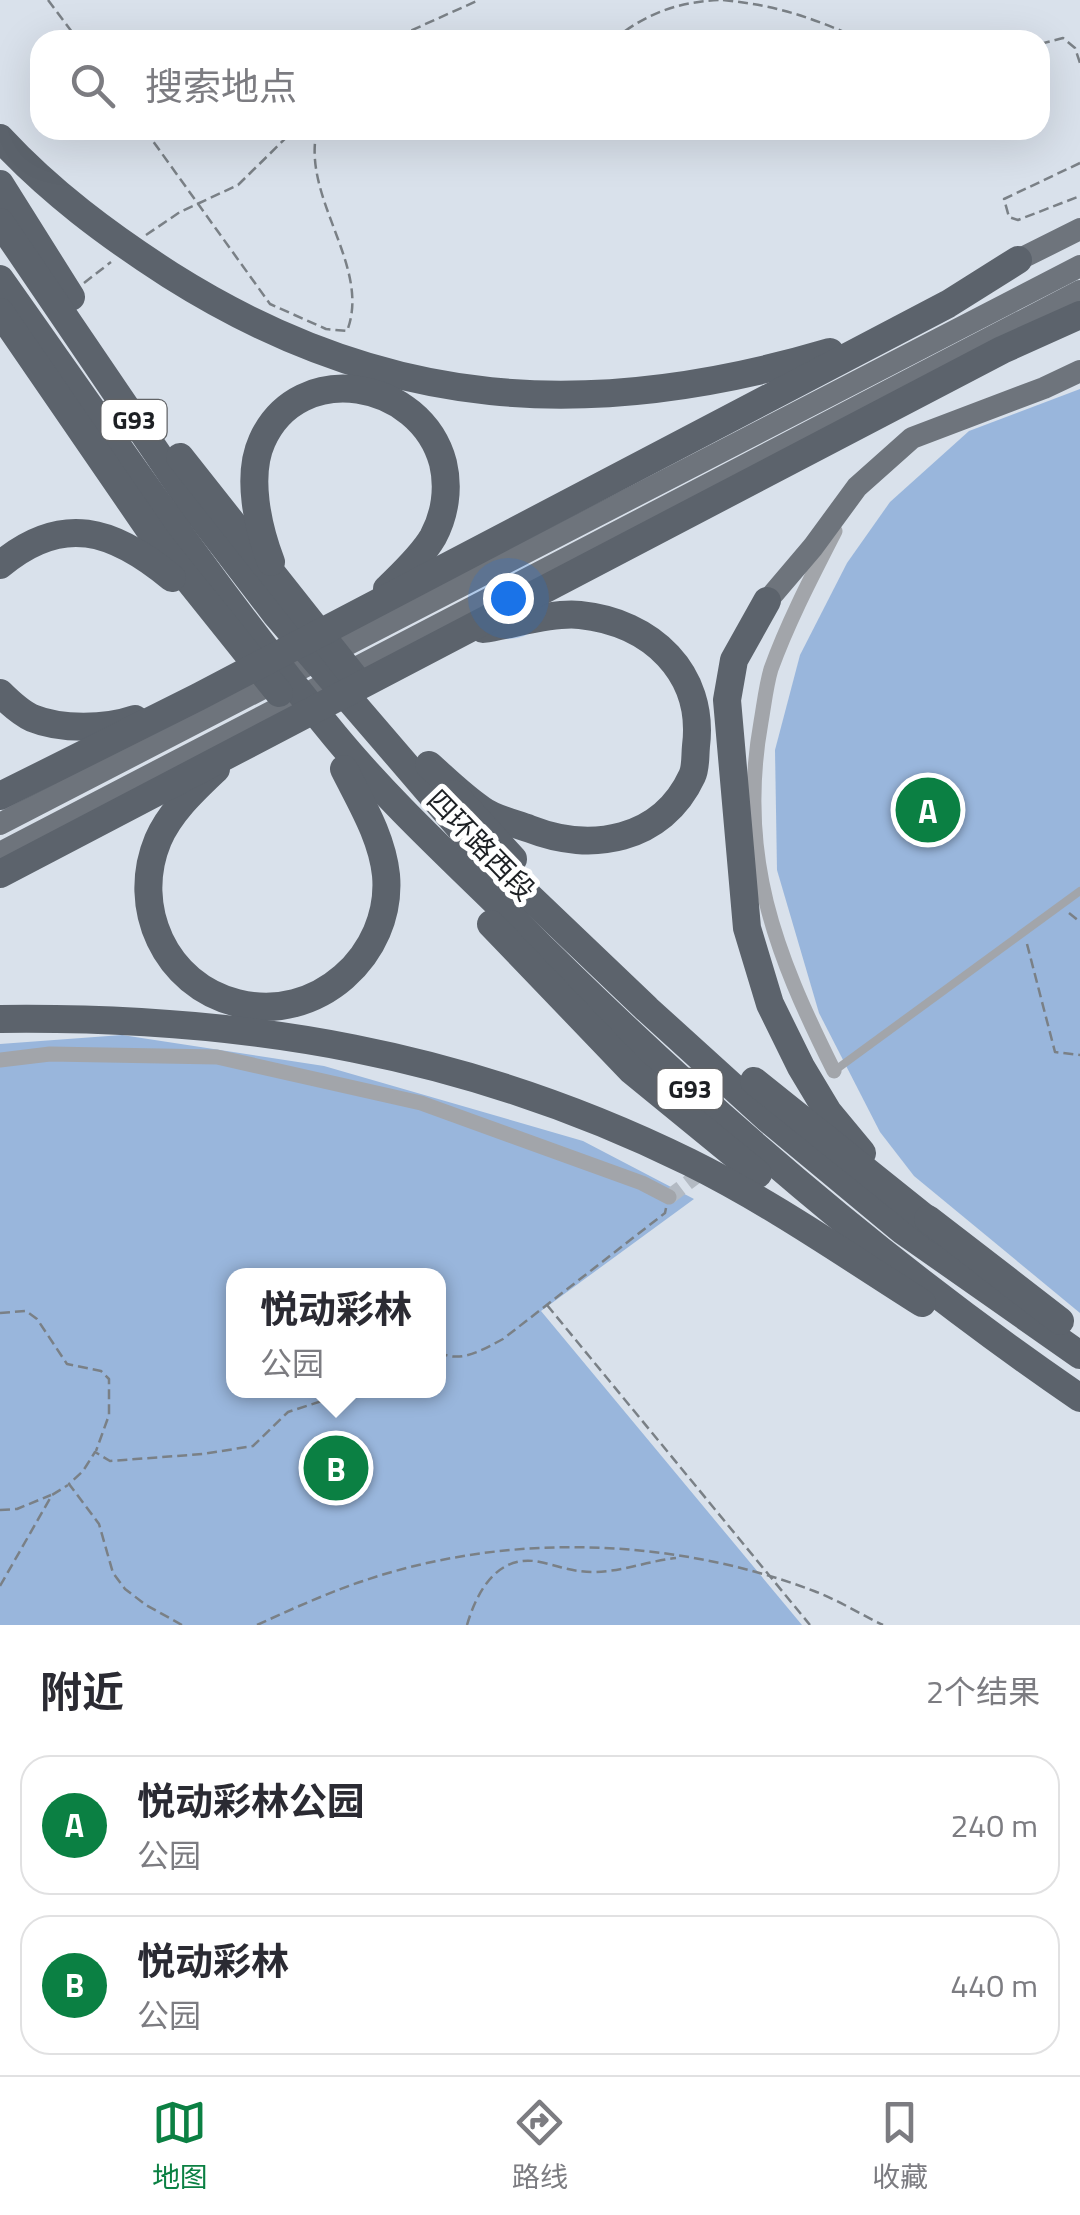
<!DOCTYPE html>
<html lang="zh">
<meta charset="utf-8">
<style>
:root{--surface:#fff;--page:#f2f2f3;--text:#2b2b33;--muted:#7c7c81;--line:#e1e1e2;--accent:#0b8043}
body{margin:0;font-family:"Titillium Web","Noto Sans SC",sans-serif;background:var(--page);color:var(--text)}
.you{position:absolute;left:508px;top:598px;width:35px;height:35px;margin:-25px;border:8px solid #fff;border-radius:50%;background:#1a73e8;box-shadow:0 0 0 15px #1a73e833}
.badge{display:grid;place-items:center;width:65px;height:65px;border-radius:50%;background:var(--accent);color:#fff;font-size:32px;font-weight:700}
.pin{position:absolute;translate:-50% -50%;border:5px solid #fff;box-shadow:0 2px 10px #0006}
.popup{position:absolute;left:226px;top:1268px;width:220px;height:130px;box-sizing:border-box;display:grid;place-content:center;border-radius:20px;background:var(--surface);filter:drop-shadow(0 2px 8px #0005);font-size:32px;white-space:nowrap;color:var(--muted)}
.popup b{font-size:38px;color:var(--text)}
.popup::after{content:'';position:absolute;left:50%;top:100%;margin-left:-20px;border:20px solid transparent;border-top-color:var(--surface)}
.list{margin:0;padding:0;list-style:none}
h2{display:flex;justify-content:space-between;align-items:center;height:130px;margin:0;padding:0 40px;font-size:42px}
h2 small{font-size:32px;font-weight:400;color:var(--muted)}
.list li{display:grid;grid-template-columns:65px 1fr auto;gap:30px;align-items:center;box-sizing:border-box;height:140px;margin:0 20px 20px;padding:0 20px;border:2px solid var(--line);border-radius:30px}
.list b{display:block;font-size:38px;white-space:nowrap}
.list p{margin:0;font-size:32px;white-space:nowrap;color:var(--muted)}
.list em{font-size:32px;font-style:normal;color:var(--muted)}
.icon{flex:none;width:55px;height:55px;fill:none;stroke:currentColor;stroke-width:2;stroke-linecap:round;stroke-linejoin:round}
.map{position:relative;flex:none;width:1080px;height:1625px;overflow:hidden}
.search{position:absolute;background:var(--surface);box-shadow:0 10px 40px #0002;left:30px;right:30px;top:30px;height:110px;display:flex;align-items:center;gap:25px;box-sizing:border-box;padding:0 35px;border-radius:30px;color:var(--muted);font-size:38px}
.sheet{height:450px;background:var(--surface)}
nav{display:flex;justify-content:space-around;align-items:center;box-sizing:border-box;height:140px;border-top:2px solid var(--line);background:var(--surface);font-size:28px;color:var(--muted)}
nav a{display:grid;justify-items:center;gap:5px}
nav .on{color:var(--accent)}
.map>svg:first-child{display:block}
</style>
<div class="map">
<svg width="1080" height="1625" viewBox="0 0 1080 1625">
<rect width="100%" height="100%" fill="#d9e1eb"/>
<g fill="#99b6dc" fill-rule="evenodd">
<polygon points="1080,389 1080,1313 914,1176 880,1132 819,1013 777,870 775,750 800,655 847,563 890,502 969,431"/>
<path d="M122,1035l202,31 259,75 111,58 -153,112 261,314h-802v-581zM234,1276h204v114h-204z"/>
</g>
<g fill="none" stroke-linecap="round" stroke-linejoin="round">
<polyline stroke="#b3bac3" stroke-width="15" stroke-dasharray="15 8" stroke-linecap="butt" points="669,1197 706,1169"/>
<g stroke="#7a8086" stroke-width="2.5" stroke-dasharray="10 5" stroke-linecap="butt">
<polyline points="48,0 78,40"/>
<path d="M723,0c56,6 88,17 139,40"/>
<polyline points="400,40 410,31 479,0"/>
<path d="M613,40c34,-27 64,-38 107,-40"/>
<polyline points="1040,44 1063,38 1075,48 1080,63"/>
<path d="M145,130l125,174 56,25 21,2c25,-64 -46,-133 -30,-201"/>
<path d="M432,130c33,6 64,9 95,0"/>
<polyline points="1080,163 1004,199 1009,217 1018,220 1080,196"/>
<polyline points="146,235 180,212 238,185 294,130"/>
<polyline points="84,283 111,262"/>
<polyline points="1069,913 1080,922"/>
<polyline points="1027,944 1055,1052 1080,1055"/>
<polyline points="547,1305 810,1625"/>
<polyline points="0,1313 26,1311 37,1319 67,1364 101,1371 109,1379 109,1415 96,1451"/>
<path d="M438,1352c23,12 44,-2 65,-13l162,-126 1,-5"/>
<polyline points="0,1510 17,1509 51,1495"/>
<polyline points="0,1586 52,1495 68,1485"/>
<polyline points="182,1625 146,1605 125,1589 113,1573 99,1524 69,1484 83,1471 95,1452 110,1461 203,1454 253,1446 288,1412 328,1399 337,1390"/>
<path d="M257,1625c35,-16 70,-32 106,-44 144,-49 309,-44 451,10 24,9 46,23 69,34"/>
<path d="M467,1625c10,-34 31,-72 73,-63 18,4 33,10 53,10 28,0 55,-11 83,-14"/>
</g>
<polyline stroke="#a2a5aa" stroke-width="8" points="834,1071 1080,891"/>
<g stroke="#a2a5aa" stroke-width="15">
<polyline points="0,1060 50,1054 217,1057 421,1103 642,1183 669,1197"/>
<path d="M834,1071c-59,-118 -97,-215 -73,-349 3,-17 5,-36 10,-53 17,-47 41,-93 64,-138"/>
</g>
<g stroke="#6e747c" stroke-width="22">
<polyline points="1018,260 1080,229"/>
<polyline points="767,601 813,547 857,487 912,438 1044,388 1080,371"/>
<polyline points="0,824 1080,266"/>
<polyline points="0,853 1080,291"/>
</g>
<g stroke="#5c636c" stroke-width="28">
<path d="M0,138c50,54 108,97 170,137 215,136 420,148 660,77"/>
<polyline points="0,184 71,297"/>
<polyline points="0,222 193,506 275,613 472,842 647,1009 767,1118 902,1230 1080,1355"/>
<path d="M0,279c109,154 215,312 335,457 53,64 116,122 175,180 176,177 364,341 570,482"/>
<polyline points="0,312 158,542 279,693"/>
<polyline points="180,457 358,682"/>
<path d="M271,562c-13,-34 -25,-86 -9,-121 37,-83 159,-61 181,22 6,25 2,52 -10,74 -11,19 -31,37 -46,52"/>
<path d="M0,565c62,-52 113,-36 172,13"/>
<polyline points="767,601 734,660 727,700 747,928 770,1004 801,1067 828,1112 862,1153"/>
<path d="M0,693c8,8 21,20 32,25 29,12 74,11 103,1"/>
<path d="M429,765c17,15 33,31 52,44 13,10 33,14 49,20 61,24 132,12 162,-53 4,-8 3,-20 4,-30 9,-73 -45,-124 -116,-131 -27,-3 -69,10 -97,14"/>
<path d="M216,769c-22,21 -46,43 -58,71 -28,67 7,145 79,163 79,21 156,-48 149,-128 -4,-38 -25,-72 -42,-106"/>
<polyline points="454,794 513,859"/>
<polyline points="0,796 198,697 948,304 1018,260"/>
<polyline points="0,874 1002,350 1080,315"/>
<polyline points="491,924 632,1071 758,1174"/>
<path d="M0,1019c246,-3 467,34 689,143 81,40 157,93 233,141"/>
<polyline points="754,1081 940,1230"/>
<polyline points="928,1219 1060,1321"/>
</g>
</g>
<g text-anchor="middle" stroke-width="10" stroke-linejoin="round" paint-order="stroke">
<g fill="#fff" stroke="#616366" stroke-width="2.5">
<rect x="101.5" y="400" width="65" height="40" rx="8"/>
<rect x="657.5" y="1069" width="65" height="40" rx="8"/>
</g>
<g font-size="25" font-weight="bold" fill="#1d2024">
<text x="134" y="429">G93</text>
<text x="690" y="1098">G93</text>
</g>
<g font-size="28" fill="#1d2024" stroke="#fff">
<text transform="translate(481 845) rotate(46)" y="10">四环路西段</text>
</g>
</g>
</svg>
<div class="you"></div>
<div class="pin badge" style="left:928px;top:810px">A</div>
<div class="pin badge" style="left:336px;top:1468px">B</div>
<div class="popup"><b>悦动彩林</b>公园</div>
<div class="search"><svg class="icon" aria-label="search" viewBox="0 0 24 24"><circle cx="10" cy="10" r="6"/><path d="M15 15l6 6"/></svg>搜索地点</div>
</div>
<section class="sheet">
<h2>附近<small>2个结果</small></h2>
<ul class="list">
<li><span class="badge">A</span><div><b>悦动彩林公园</b><p>公园</p></div><em>240 m</em></li>
<li><span class="badge">B</span><div><b>悦动彩林</b><p>公园</p></div><em>440 m</em></li>
</ul>
</section>
<nav>
<a class="on"><svg class="icon" aria-label="map" viewBox="0 0 24 24"><path d="M3 6l6-2 6 2 6-2v14l-6 2-6-2-6 2zM9 4v14M15 6v14"/></svg>地图</a>
<a><svg class="icon" aria-label="directions" viewBox="0 0 24 24"><path d="M12 3l9 9-9 9-9-9zM9 14v-3h6M13 9l2 2-2 2"/></svg>路线</a>
<a><svg class="icon" aria-label="saved" viewBox="0 0 24 24"><path d="M7 4h10v16l-5-4-5 4z"/></svg>收藏</a>
</nav>
